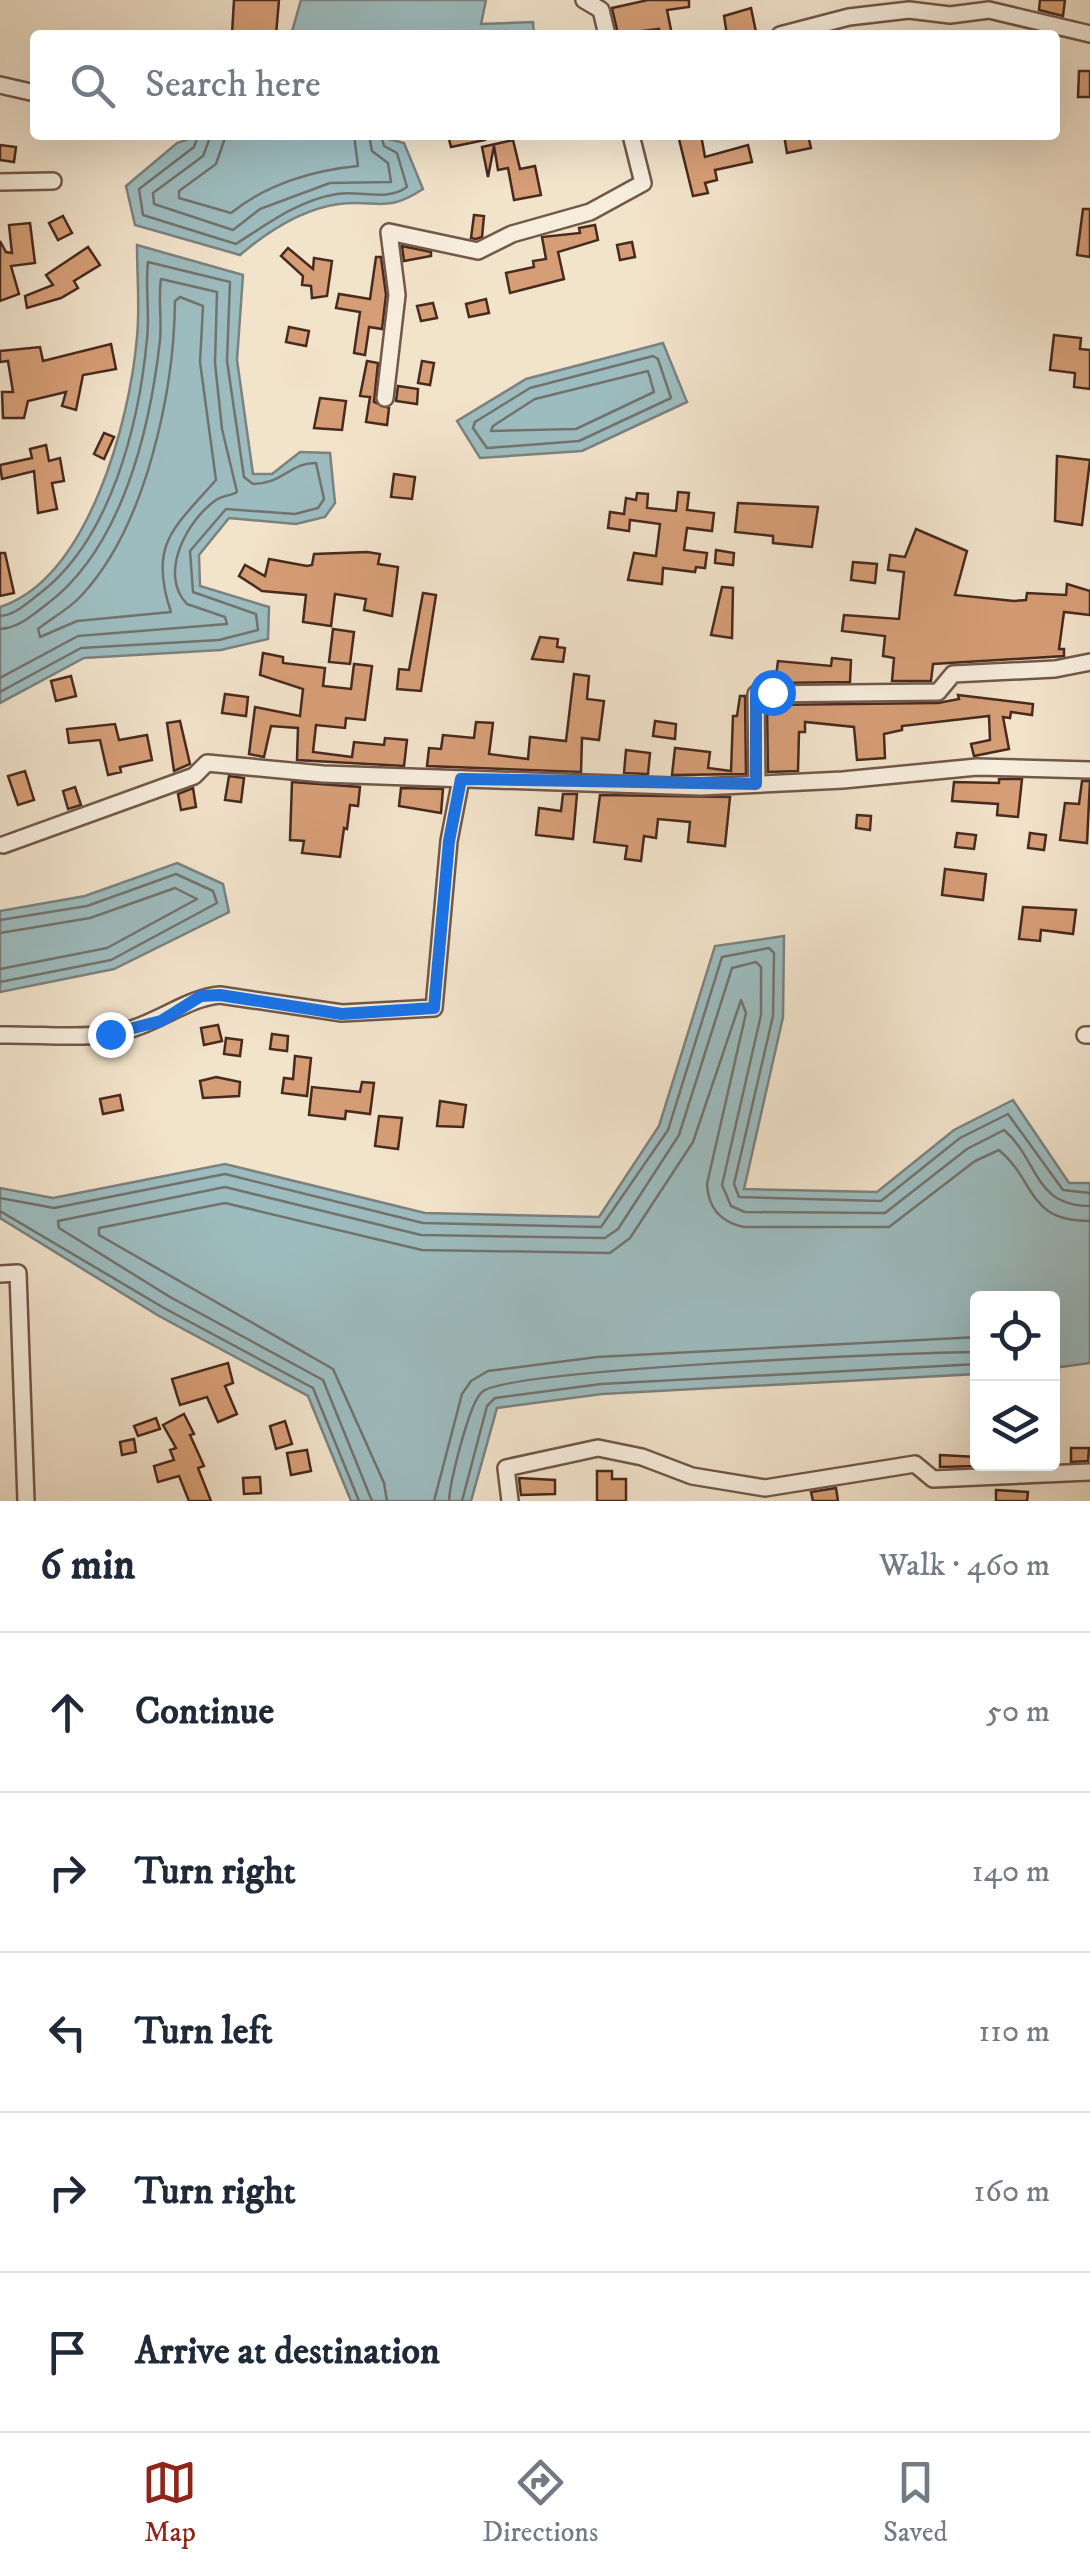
<!DOCTYPE html>
<meta charset="utf-8">
<style>
:root{--surface:#fff;--page:#f2f2f3;--text:#1f2937;--muted:#747a83;--line:#e0e1e3;--accent:#8f2418}
body{margin:0;font-family:"IM FELL DW Pica",serif;background:var(--page);color:var(--text)}
.controls{position:absolute;right:30px;bottom:30px;display:grid;overflow:hidden;border-radius:10px;box-shadow:0 10px 40px #0002}
.controls button{width:90px;height:90px;display:grid;place-items:center;padding:0;border:0;border-bottom:2px solid var(--line);background:var(--surface);color:var(--text);font:50px sans-serif}
.stop{position:absolute;width:30px;height:30px;margin:-22px;border:8px solid #1a73e8;border-radius:50%;background:#fff}
.stop.end{background:#1a73e8;border-color:#fff;box-shadow:0 2px 10px #0008}
.list{margin:0;padding:0;list-style:none}
h2{display:flex;justify-content:space-between;align-items:center;height:130px;margin:0;padding:0 40px;font-size:42px}
h2 small{font-size:32px;font-weight:400;color:var(--muted)}
.list li{display:grid;grid-template-columns:65px 1fr auto;gap:30px;align-items:center;box-sizing:border-box;height:160px;padding:0 40px;border-top:2px solid var(--line)}
.list b{display:block;font-size:38px;white-space:nowrap}
.list em{font-size:32px;font-style:normal;color:var(--muted)}
.icon{flex:none;width:55px;height:55px;fill:none;stroke:currentColor;stroke-width:2;stroke-linecap:round;stroke-linejoin:round}
.map{position:relative;flex:none;width:1090px;height:1501px;overflow:hidden}
.search{position:absolute;background:var(--surface);box-shadow:0 10px 40px #0002;left:30px;right:30px;top:30px;height:110px;display:flex;align-items:center;gap:25px;box-sizing:border-box;padding:0 35px;border-radius:10px;color:var(--muted);font-size:38px}
.sheet{height:930px;background:var(--surface)}
nav{display:flex;justify-content:space-around;align-items:center;box-sizing:border-box;height:140px;border-top:2px solid var(--line);background:var(--surface);font-size:28px;color:var(--muted)}
nav a{display:grid;justify-items:center;gap:5px}
nav .on{color:var(--accent)}
.map>svg:first-child{display:block}
</style>
<div class="map">
<svg width="1090" height="1501" viewBox="0 0 1090 1501">
<rect width="100%" height="100%" fill="#f2e3cb"/>
<filter id="stains"><feTurbulence type="fractalNoise" baseFrequency=".002" numOctaves="4"/><feColorMatrix values="0 0 0 0 .2 0 0 0 0 .09 0 0 0 0 .02 0 0 0 .5 -.17"/></filter>
<radialGradient id="worn" r=".72"><stop offset=".6" stop-color="#630" stop-opacity="0"/><stop offset="1" stop-color="#630" stop-opacity=".3"/></radialGradient>
<g fill="#9dbcbf" stroke="#7b827f" stroke-width="2.5">
<polygon points="301,0 486,0 481,24 533,22 534,35 291,35"/>
<path d="M201,135h173l30,8 19,46c-38,25 -45,10 -84,15 -37,5 -72,28 -99,51l-105,-30 -9,-39 51,-43z"/>
<path d="M137,245l106,30 -6,85 16,114h19l28,-22 30,1 5,50 -10,14 -29,7 -67,-6 -30,37 1,31 69,21 -1,32 -47,11 -137,8 -84,45v-96c89,-29 130,-187 137,-270 3,-30 0,-62 0,-92z"/>
<polygon points="663,343 687,402 582,451 480,458 457,421 526,379"/>
<polygon points="177,863 223,884 229,912 114,969 0,992 0,911 85,896"/>
<polygon points="784,936 783,1017 744,1189 877,1192 954,1130 1013,1100 1069,1183 1090,1183 1090,1363 1053,1368 1052,1299 978,1299 977,1374 602,1394 497,1408 471,1501 351,1501 308,1396 159,1316 0,1218 0,1188 53,1198 225,1164 425,1213 599,1217 659,1126 715,946"/>
</g>
<g fill="none" stroke-linecap="round" stroke-linejoin="round">
<g stroke="#72736e" stroke-width="2.5">
<path d="M198,135l-4,12 -55,42 4,26 93,29c31,-20 63,-44 101,-50 24,-4 49,8 70,-7l-10,-34 -13,-7 -3,-11"/>
<polyline points="211,135 203,156 153,193 154,204 233,230 260,209 330,183 391,182 388,163 372,151 369,135"/>
<path d="M226,135l-10,29 -37,27v7l52,15c36,-29 83,-43 127,-47l-4,-31"/>
<path d="M180,297l23,9 -3,56 16,118c-42,48 -68,64 -45,132l-94,9 -37,16 -2,-8c14,-11 31,-20 43,-33 65,-69 93,-204 94,-295z"/>
<polygon points="653,356 658,359 671,398 579,441 487,448 473,428 475,422 530,388"/>
<polygon points="648,371 654,392 576,429 491,431 493,426 535,399"/>
<path d="M0,616c15,-1 27,-13 39,-22 72,-54 100,-170 108,-255 3,-26 -2,-52 1,-77l82,20 -3,79 17,116 9,7c29,0 39,-22 63,-21l8,36 -6,9 -23,6 -69,-5 -36,42 3,41 63,22 2,16 -39,10 -138,8 -81,44"/>
<path d="M0,629c19,-1 32,-14 47,-25 75,-56 103,-174 113,-264 2,-20 -2,-41 1,-61l56,13 -2,71 7,66 15,63c-6,4 -14,3 -21,8 -29,20 -58,74 -29,104l38,13 2,7 -149,12 -78,42"/>
<polyline points="0,920 87,906 176,874 213,891 217,903 111,960 0,982"/>
<polyline points="0,933 90,918 175,888 197,899 107,948 0,969"/>
<polyline points="0,1198 54,1208 225,1174 423,1223 601,1227 668,1130 722,957 769,948 774,953 773,1016 734,1184 739,1197 881,1201 960,1138 1008,1114 1063,1190 1090,1193"/>
<polyline points="0,1211 164,1308 313,1388 359,1501"/>
<path d="M372,1501l-49,-121 -153,-83 -111,-69 -1,-7 167,-34 196,48 184,3 13,-9 61,-94 53,-167 24,-6 5,5v48l-39,170 9,21 14,6 140,1 82,-64 37,-19c35,30 29,76 86,76"/>
<path d="M387,1501l-3,-18 -51,-114 -234,-134v-7l126,-25 197,47 188,3 20,-15 63,-96 48,-142 5,13 -39,171c1,23 13,38 37,43h145l86,-66 24,-11c38,32 27,71 91,71"/>
<polyline points="434,1501 462,1394 471,1381 488,1371 597,1357 978,1337"/>
<path d="M449,1501c1,-19 20,-98 33,-109 25,-23 435,-40 496,-40"/>
<polyline points="462,1501 487,1406 495,1398 601,1384 978,1364"/>
</g>
</g>
<g fill="#d69e77" stroke="#482a1e" stroke-width="2.5">
<polygon points="234,0 279,0 276,35 232,34"/>
<polygon points="648,0 689,0 689,7 667,10 672,35 660,35 659,29 618,34 612,8"/>
<polygon points="1040,0 1065,0 1063,16 1039,10"/>
<polygon points="751,8 756,32 727,35 724,16"/>
<polygon points="1079,71 1090,71 1090,97 1078,97"/>
<polygon points="448,135 485,135 485,140 451,147"/>
<polygon points="678,135 701,135 705,157 748,145 752,162 715,170 717,180 705,183 708,193 693,196"/>
<polygon points="784,135 808,135 811,148 787,153"/>
<polygon points="513,140 520,169 535,166 541,195 514,200 508,168 498,170 494,146 488,177 482,147"/>
<polygon points="0,145 16,147 14,162 0,160"/>
<polygon points="1083,209 1090,209 1090,257 1077,255"/>
<polygon points="474,215 484,216 482,237 476,239 471,238"/>
<polygon points="63,216 72,233 58,240 49,223"/>
<polygon points="30,223 35,263 11,266 19,294 0,301 0,241 6,252 12,253 9,225"/>
<polygon points="595,225 598,240 558,252 564,279 510,293 506,273 534,267 533,261 546,259 542,237 580,233 579,228"/>
<polygon points="632,242 635,257 620,260 617,245"/>
<polygon points="402,246 431,252 431,256 404,261"/>
<polygon points="88,247 100,265 74,281 78,288 61,298 27,308 25,296 53,285 46,275"/>
<polygon points="288,248 313,269 314,258 332,261 327,296 312,298 311,286 302,285 303,276 281,256"/>
<polygon points="376,257 381,257 386,295 382,329 369,327 365,355 354,353 360,312 336,308 339,294 370,299"/>
<polygon points="486,299 489,313 469,317 466,304"/>
<polygon points="433,303 437,318 421,321 417,306"/>
<polygon points="289,327 309,331 306,346 286,342"/>
<polygon points="1054,335 1081,338 1080,349 1090,350 1090,389 1074,387 1075,373 1050,370"/>
<polygon points="111,344 116,369 83,375 76,410 62,406 66,392 28,401 24,418 3,418 2,392 13,392 8,361 0,362 0,351 40,347 43,361"/>
<polygon points="367,361 378,363 374,402 389,408 387,425 366,422 370,397 360,396"/>
<polygon points="422,361 434,363 430,385 418,383"/>
<polygon points="398,386 418,389 417,404 396,401"/>
<polygon points="320,398 346,401 342,430 314,428"/>
<polygon points="104,433 114,437 104,459 94,454"/>
<polygon points="46,445 49,461 60,458 64,481 52,483 57,509 38,513 34,471 2,479 0,465 32,458 30,449"/>
<polygon points="1057,456 1090,460 1082,525 1055,521"/>
<polygon points="394,474 415,477 412,499 391,497"/>
<polygon points="678,492 689,493 687,510 714,513 712,531 687,528 684,550 707,553 705,568 696,567 695,572 663,568 662,584 628,580 634,553 656,556 660,524 630,520 629,531 608,528 610,512 624,514 626,498 636,500 637,493 648,494 647,508 676,511"/>
<polygon points="738,503 818,507 812,547 773,543 773,536 735,532"/>
<polygon points="916,529 967,551 955,595 1014,601 1026,600 1027,593 1066,595 1067,584 1090,591 1090,615 1064,612 1059,649 1064,649 1064,656 933,664 931,681 892,681 894,658 883,656 885,636 842,631 844,615 899,619 904,572 888,570 890,555 905,557"/>
<polygon points="716,550 734,553 733,565 715,563"/>
<polygon points="367,552 380,554 378,564 398,567 392,616 364,610 366,599 335,594 331,626 303,622 306,595 262,591 239,576 245,565 265,576 269,559 307,566 312,565 314,554"/>
<polygon points="0,553 5,553 14,593 0,596"/>
<polygon points="853,562 877,564 875,583 851,580"/>
<polygon points="722,587 733,588 732,638 711,635"/>
<polygon points="423,593 436,595 421,691 397,689 399,669 409,670"/>
<polygon points="333,629 354,632 350,664 329,662"/>
<polygon points="540,637 558,639 557,647 565,648 563,662 532,659"/>
<polygon points="263,653 283,657 283,663 325,668 323,686 351,689 354,664 372,666 365,720 346,718 345,728 316,725 313,752 352,757 354,742 384,745 385,738 407,740 404,766 297,760 298,728 271,726 264,757 249,754 255,707 300,716 303,689 260,675"/>
<polygon points="832,658 851,660 850,682 775,683 778,661 831,666"/>
<polygon points="574,674 589,676 587,699 604,701 599,740 582,738 581,772 427,766 429,748 441,749 443,735 474,738 476,722 493,723 489,754 528,759 530,737 566,741"/>
<polygon points="71,676 76,696 56,701 51,681"/>
<polygon points="225,694 248,697 246,716 222,713"/>
<polygon points="958,695 1033,704 1032,715 1011,712 1010,718 1003,717 1009,749 974,756 971,744 990,740 989,716 902,726 902,730 884,734 885,758 857,760 854,727 805,722 805,732 799,732 798,771 768,772 767,705 938,703 959,699"/>
<polygon points="740,696 745,696 746,774 672,775 675,748 710,752 708,768 731,771 733,716 737,716"/>
<polygon points="180,721 190,764 174,771 167,723"/>
<polygon points="655,721 676,724 675,739 653,736"/>
<polygon points="115,724 119,740 147,735 152,760 120,767 121,772 108,775 100,740 69,743 67,729"/>
<polygon points="626,750 650,753 648,774 624,773"/>
<polygon points="25,771 34,800 18,805 8,776"/>
<polygon points="229,776 244,778 241,802 225,800"/>
<polygon points="999,779 1022,779 1018,817 997,815 998,804 952,801 954,782 999,783"/>
<polygon points="1082,781 1090,781 1087,843 1060,840 1065,803 1079,804"/>
<polygon points="292,782 360,787 358,806 350,805 347,829 344,828 340,857 302,853 304,841 290,840"/>
<polygon points="75,787 81,805 68,809 63,791"/>
<polygon points="193,788 196,807 181,810 178,794"/>
<polygon points="401,788 443,789 441,813 399,806"/>
<polygon points="563,794 577,794 573,839 536,835 539,808 561,811"/>
<polygon points="600,795 730,797 725,846 688,842 690,822 658,819 656,838 644,836 641,861 625,859 627,846 594,842"/>
<polygon points="857,815 871,816 870,830 856,828"/>
<polygon points="957,833 976,835 974,849 955,847"/>
<polygon points="1030,833 1046,835 1044,850 1028,848"/>
<polygon points="945,869 986,874 983,900 942,895"/>
<polygon points="1023,907 1076,910 1073,934 1041,930 1040,941 1019,939"/>
<polygon points="218,1025 222,1041 204,1045 201,1028"/>
<polygon points="272,1034 288,1036 287,1051 270,1049"/>
<polygon points="226,1038 242,1040 240,1056 224,1054"/>
<polygon points="295,1056 311,1058 307,1096 282,1093 284,1078 293,1079"/>
<polygon points="216,1077 240,1082 239,1096 203,1098 200,1081"/>
<polygon points="362,1082 374,1083 370,1114 346,1111 345,1119 309,1115 312,1087 360,1092"/>
<polygon points="120,1095 123,1110 103,1114 100,1099"/>
<polygon points="440,1101 466,1105 463,1127 437,1126"/>
<polygon points="379,1116 402,1118 398,1149 375,1146"/>
<polygon points="228,1363 233,1383 225,1386 237,1414 218,1422 207,1397 180,1405 172,1379"/>
<polygon points="184,1414 194,1434 190,1435 204,1466 198,1468 211,1501 189,1501 179,1476 158,1482 154,1466 174,1460 170,1450 176,1448 163,1425"/>
<polygon points="156,1418 160,1429 138,1436 134,1426"/>
<polygon points="285,1421 292,1444 276,1449 270,1426"/>
<polygon points="134,1439 136,1452 122,1455 120,1442"/>
<polygon points="1071,1448 1089,1448 1088,1461 1071,1462"/>
<polygon points="307,1450 311,1471 291,1475 287,1453"/>
<polygon points="940,1455 977,1457 977,1466 940,1467"/>
<polygon points="597,1471 612,1471 612,1479 626,1479 626,1501 597,1501"/>
<polygon points="260,1477 261,1493 244,1494 243,1478"/>
<polygon points="519,1478 555,1480 555,1494 521,1495"/>
<polygon points="836,1488 838,1501 813,1501 811,1492"/>
<polygon points="996,1490 1028,1492 1027,1501 996,1501"/>
</g>
<g fill="none" stroke-linecap="round" stroke-linejoin="round">
<g stroke="#725849" stroke-width="20">
<g id="street">
<polyline points="584,0 601,10 607,35"/>
<polyline points="780,35 849,17 909,10 950,15 989,10 1090,34"/>
<polyline points="0,85 35,93"/>
<polyline points="0,182 53,181"/>
<polyline points="385,398 397,295 389,232 478,251 512,234 590,212 643,183 631,135"/>
<polyline points="757,784 756,694 938,692 953,674 1055,669 1090,662"/>
<polyline points="3,845 194,776 207,763 323,774 701,787 843,780 977,767 1090,770"/>
<path d="M0,1035c36,-1 75,4 110,-1 43,-6 74,-36 110,-39l122,18 92,-5 15,-167 12,-62"/>
<polyline points="1085,1035 1090,1035"/>
<polyline points="0,1274 18,1273 26,1501"/>
<polyline points="510,1501 506,1468 598,1448 642,1457 692,1476 765,1488 915,1464 933,1479 1090,1472"/>
</g>
</g>
<use href="#street" stroke="#f7eddd" stroke-width="15"/>
</g>
<g fill="none" stroke-linecap="round" stroke-linejoin="round">
<polyline stroke="#1a73e8" stroke-width="12" points="110,1034 161,1021 201,996 220,995 342,1014 434,1008 449,841 461,779 756,784 756,694 772,692"/>
</g>
<rect width="100%" height="100%" filter="url(#stains)"/>
<rect width="100%" height="100%" fill="url(#worn)"/>
</svg>
<div class="controls">
<button><svg class="icon" aria-label="locate" viewBox="0 0 24 24"><circle cx="12" cy="12" r="6"/><path d="M12 2v4M12 18v4M2 12h4M18 12h4"/></svg></button>
<button><svg class="icon" aria-label="layers" viewBox="0 0 24 24"><path d="M12 4l9 5-9 5-9-5zM3 14l9 5 9-5"/></svg></button>
</div>
<div class="stop" style="left:772px;top:692px"></div>
<div class="stop end" style="left:110px;top:1034px"></div>
<div class="search"><svg class="icon" aria-label="search" viewBox="0 0 24 24"><circle cx="10" cy="10" r="6"/><path d="M15 15l6 6"/></svg>Search here</div>
</div>
<section class="sheet">
<h2>6 min<small>Walk · 460 m</small></h2>
<ul class="list">
<li><svg class="icon" aria-label="ahead" viewBox="0 0 24 24"><path d="M12 20V5M6 11l6-6 6 6"/></svg><div><b>Continue</b></div><em>50 m</em></li>
<li><svg class="icon" aria-label="right" viewBox="0 0 24 24"><path d="M7 20v-9h11M14 6l5 5-5 5"/></svg><div><b>Turn right</b></div><em>140 m</em></li>
<li><svg class="icon" aria-label="left" viewBox="0 0 24 24"><path d="M17 20v-9H6M10 6l-5 5 5 5"/></svg><div><b>Turn left</b></div><em>110 m</em></li>
<li><svg class="icon" aria-label="right" viewBox="0 0 24 24"><path d="M7 20v-9h11M14 6l5 5-5 5"/></svg><div><b>Turn right</b></div><em>160 m</em></li>
<li><svg class="icon" aria-label="arrive" viewBox="0 0 24 24"><path d="M6 21V4h12l-3 4 3 4H6"/></svg><div><b>Arrive at destination</b></div></li>
</ul>
</section>
<nav>
<a class="on"><svg class="icon" aria-label="map" viewBox="0 0 24 24"><path d="M3 6l6-2 6 2 6-2v14l-6 2-6-2-6 2zM9 4v14M15 6v14"/></svg>Map</a>
<a><svg class="icon" aria-label="directions" viewBox="0 0 24 24"><path d="M12 3l9 9-9 9-9-9zM9 14v-3h6M13 9l2 2-2 2"/></svg>Directions</a>
<a><svg class="icon" aria-label="saved" viewBox="0 0 24 24"><path d="M7 4h10v16l-5-4-5 4z"/></svg>Saved</a>
</nav>
